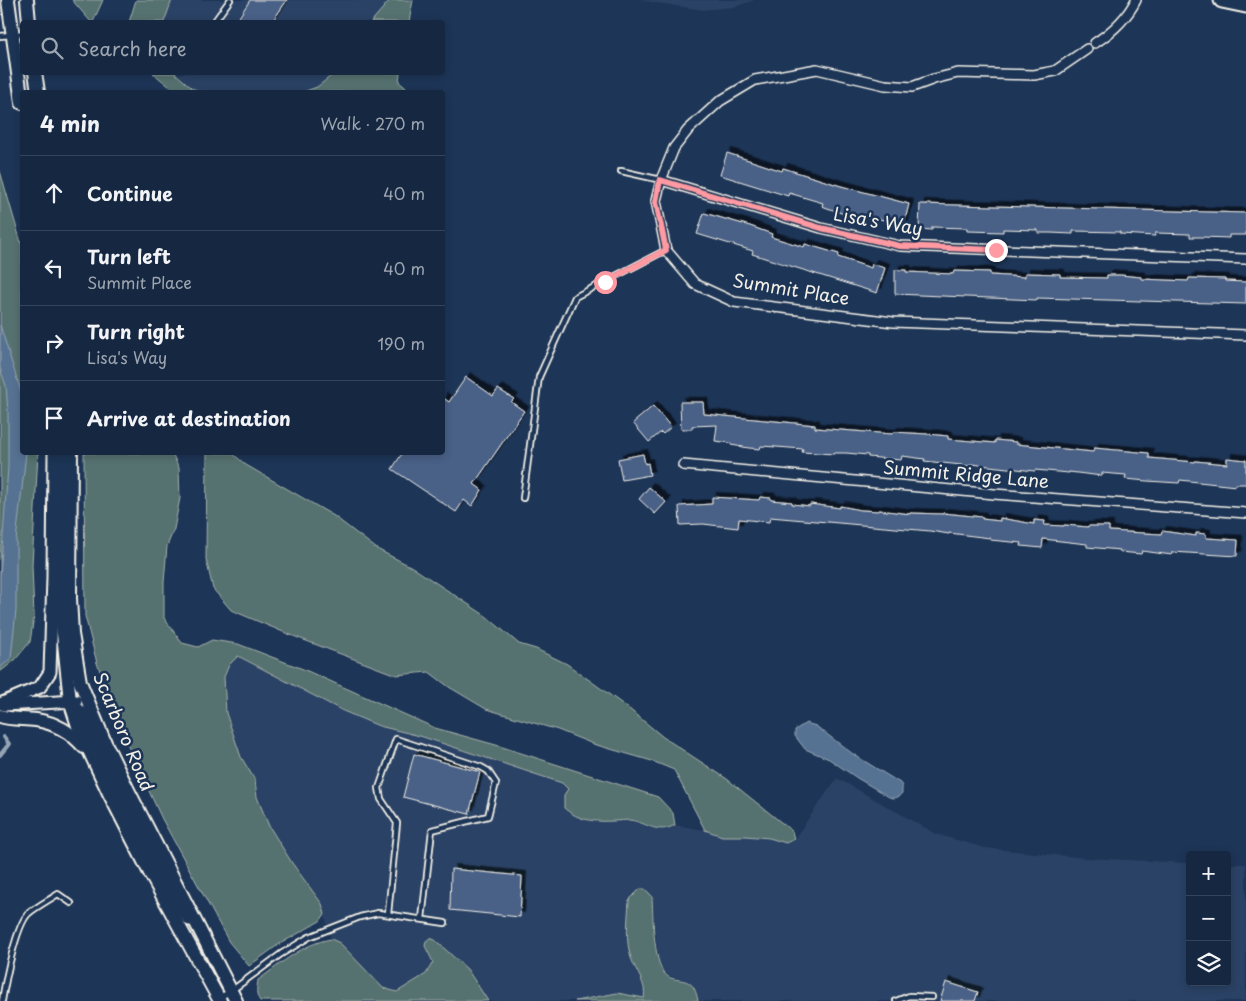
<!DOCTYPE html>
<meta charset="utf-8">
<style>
:root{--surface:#162841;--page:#1f3048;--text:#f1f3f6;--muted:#9ea6b1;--line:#35445a}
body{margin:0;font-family:"Playpen Sans",sans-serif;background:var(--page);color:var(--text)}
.controls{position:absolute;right:15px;bottom:15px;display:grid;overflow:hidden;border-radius:5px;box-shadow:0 2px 8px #0003}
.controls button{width:45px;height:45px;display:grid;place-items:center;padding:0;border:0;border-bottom:1px solid var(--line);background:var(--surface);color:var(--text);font:25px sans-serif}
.stop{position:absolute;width:15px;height:15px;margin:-11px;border:4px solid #ff9aa2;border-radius:50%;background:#fff}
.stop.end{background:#ff9aa2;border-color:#fff;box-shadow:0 1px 5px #0008}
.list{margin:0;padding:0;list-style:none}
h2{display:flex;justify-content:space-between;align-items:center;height:65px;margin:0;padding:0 20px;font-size:21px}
h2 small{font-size:16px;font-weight:400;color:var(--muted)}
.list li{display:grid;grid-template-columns:32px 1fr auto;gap:15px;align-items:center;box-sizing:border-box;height:75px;padding:0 20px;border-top:1px solid var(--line)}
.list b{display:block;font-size:19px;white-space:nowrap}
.list p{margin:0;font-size:16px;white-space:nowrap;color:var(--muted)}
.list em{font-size:16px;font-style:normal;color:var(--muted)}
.icon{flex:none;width:28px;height:28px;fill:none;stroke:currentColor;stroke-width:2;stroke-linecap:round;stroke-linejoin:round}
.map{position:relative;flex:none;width:1246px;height:1001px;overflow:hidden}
.search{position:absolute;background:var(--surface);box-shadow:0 2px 8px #0003;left:20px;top:20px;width:425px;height:55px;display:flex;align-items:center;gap:12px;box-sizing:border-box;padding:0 18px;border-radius:5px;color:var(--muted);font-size:19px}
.panel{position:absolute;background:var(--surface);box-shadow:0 2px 8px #0003;left:20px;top:90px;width:425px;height:365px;border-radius:5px}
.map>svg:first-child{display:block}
</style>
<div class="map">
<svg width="1246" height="1001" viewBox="0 0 1246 1001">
<defs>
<filter id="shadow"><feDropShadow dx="4.5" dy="-4.5" stdDeviation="0" flood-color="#0009"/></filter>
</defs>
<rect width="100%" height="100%" fill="#1d3557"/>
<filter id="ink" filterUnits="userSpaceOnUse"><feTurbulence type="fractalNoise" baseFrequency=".02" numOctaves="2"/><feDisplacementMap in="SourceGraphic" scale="10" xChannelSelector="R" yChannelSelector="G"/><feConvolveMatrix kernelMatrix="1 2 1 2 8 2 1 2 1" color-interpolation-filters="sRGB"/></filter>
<g filter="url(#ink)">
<g fill="#2a4265">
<polygon points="172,0 391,0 371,22 164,22"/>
<polygon points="637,0 755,0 734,7 703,10"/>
<polygon points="175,73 336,73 317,87 303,92 201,92 192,88"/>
<polygon points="238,656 343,711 379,726 420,736 562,783 597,822 630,820 655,829 667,829 675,825 705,830 722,836 745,836 769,838 787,843 794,839 837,778 936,834 985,848 1087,858 1190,863 1190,982 1227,982 1227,864 1246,864 1246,1001 698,1001 697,994 685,980 674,978 665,973 658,960 652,897 645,889 640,889 629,900 627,928 631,958 645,990 643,999 617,993 575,1001 488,1001 467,969 435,940 425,946 433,962 426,974 397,992 383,988 340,943 331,939 322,904 292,863 269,826 257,797 255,780 241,757 226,713 224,677 229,665"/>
</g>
<g fill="#57726f" stroke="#a6b2ac">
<polygon points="72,0 103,0 93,22 91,22"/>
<polygon points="136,0 172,0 164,22 129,22"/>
<polygon points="390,0 413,0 409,22 371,22"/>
<polygon points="336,72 400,73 399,82 411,92 303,92 317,87"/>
<polygon points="153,73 175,73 192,88 201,92 176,92"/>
<polygon points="0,171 22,246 22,452 38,453 32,565 34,616 30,642 15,660 0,672"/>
<path d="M84,453h88l7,15 1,30 -6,31 -7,17 -3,36v36l18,25 16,4 14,-7 26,4 65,25 132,59 61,17 162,52 15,16 2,12c-18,10 -27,-2 -45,-5 -5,0 -10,1 -15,1 -20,1 -36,0 -51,-13v-13l4,-6 -6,-6 -142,-47 -41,-10 -36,-15 -105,-55 -9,9 -5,12 2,36 15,44 14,23 2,17 12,29 23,37 30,41 3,10 -5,7 -42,24 -29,21 -20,-24 -67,-123 -36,-77 -29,-79 -12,-47z"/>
<polygon points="207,453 232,453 246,465 334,516 377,549 412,567 486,616 519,644 536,649 567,664 628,708 663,737 727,779 792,831 794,839 786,843 769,838 745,836 722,836 705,830 674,770 652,761 593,744 558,730 486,709 449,687 429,672 396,675 288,634 231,610 213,589 206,559"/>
<path d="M640,889h5l7,7c1,17 1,66 13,78 12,12 28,-3 33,27h-123l42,-8 27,5c3,-14 -8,-26 -13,-40 -6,-18 -3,-39 -2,-58z"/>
<path d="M430,938l5,2 32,29 21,32h-228c-5,-7 -3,-14 -2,-21 24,-17 44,-36 73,-41l9,4 43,45 14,4 29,-18 7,-12 -8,-16 1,-5z"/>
</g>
<g fill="#567293" stroke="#95a5b5">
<polygon points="0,325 22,395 22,452 26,453 16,541 16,610 11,658 0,668 0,577 8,467 8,413 6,386 0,368"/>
<path d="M806,723l10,3 37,28 47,29 2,3v7c-4,5 -7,6 -13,4l-32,-19 -28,-19 -24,-10 -10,-13v-6z"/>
</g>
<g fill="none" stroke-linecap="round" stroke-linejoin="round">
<polyline stroke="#95a5b5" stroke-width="4" points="0,755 9,744 4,737"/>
</g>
<g fill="#496187" stroke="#f4f1e8" filter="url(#shadow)">
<polygon points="250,0 287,0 272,22 236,22"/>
<polygon points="727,153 782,171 783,168 841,186 909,204 903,228 891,225 892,222 858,214 857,217 844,214 822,206 823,203 789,193 788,196 720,175"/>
<polygon points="920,204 1246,213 1246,235 1229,235 1229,238 1202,237 1190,237 1190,234 1155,233 1155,236 1120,234 1120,232 1073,231 1073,234 1050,233 1038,233 1038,230 1003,229 1003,232 967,231 967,228 932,227 932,230 919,229"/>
<polygon points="704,213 750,226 772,234 771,237 804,247 805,244 839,254 838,257 871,268 872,264 885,268 877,293 752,254 753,251 697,234"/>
<polygon points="895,270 906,270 906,272 953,274 954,271 990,272 990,275 1025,277 1025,273 1060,274 1060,277 1107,278 1107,275 1120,275 1141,277 1141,279 1188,281 1189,278 1225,279 1225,281 1246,282 1246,304 1037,298 1037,300 895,294"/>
<polygon points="466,377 493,396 498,389 514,399 511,402 524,411 474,484 482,490 472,506 464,500 456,512 392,469 403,452 442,452 442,397 449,402"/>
<polygon points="680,402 703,402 704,414 815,425 815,428 892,434 893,432 927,434 948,436 948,439 995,443 995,440 1016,442 1016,444 1093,452 1094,448 1128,451 1149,453 1149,458 1195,462 1195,461 1227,464 1227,458 1246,460 1246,484 1236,484 1236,486 1180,480 1179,483 1147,481 1125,479 1126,475 1102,473 1102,476 1069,472 1069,473 1035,470 1035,471 971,464 971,466 924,461 925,459 902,456 901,460 868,457 868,455 846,453 834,453 834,454 802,452 803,449 776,447 761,446 760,449 749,448 731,445 731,443 715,441 717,425 692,426 692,429 681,429"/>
<polygon points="653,406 671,427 663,434 661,432 649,442 633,423"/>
<polygon points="643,454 645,464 648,463 650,475 622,480 618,459"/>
<polygon points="649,487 666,502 655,514 639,499"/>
<polygon points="712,497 759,500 760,497 771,498 771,500 792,502 792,504 810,506 810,504 840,508 840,506 861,510 879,511 879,510 910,514 910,513 943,514 943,513 982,517 982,519 1000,521 1000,518 1034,524 1034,520 1045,521 1044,525 1064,526 1064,525 1088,527 1088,526 1109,526 1109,531 1161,534 1162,531 1196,536 1196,533 1206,534 1206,538 1238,540 1237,556 1172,552 1172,555 1142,551 1141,554 1120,552 1120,550 1087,547 1087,544 1043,539 1042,548 1021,546 1022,543 990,540 990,538 949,533 949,534 930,531 770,517 769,522 739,519 738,528 703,524 680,525 679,506 712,504"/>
<polygon points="414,754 480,772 469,814 403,797"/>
<polygon points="451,869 522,876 520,917 450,910"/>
<polygon points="946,982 978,992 975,1001 940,1001"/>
</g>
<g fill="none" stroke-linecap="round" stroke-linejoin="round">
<g stroke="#f4f1e8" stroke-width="8">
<g id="service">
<polyline points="214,22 230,0"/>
<polyline points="0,36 22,34"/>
<polyline points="621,171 661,180"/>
<polyline points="523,498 539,377 575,297 666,250"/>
<polyline points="388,914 397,823 381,799 379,788 396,739 481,767 488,771 496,783 488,816 432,830 422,919"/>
<polyline points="219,998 231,991 281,954 309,937 360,917 378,913 445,923"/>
<path d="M2,1001c3,-18 14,-77 27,-88 9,-7 20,-13 29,-19l13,9"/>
<polyline points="896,1001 909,996 932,997"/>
</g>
</g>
<g stroke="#f4f1e8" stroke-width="12">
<g id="minor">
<path d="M1095,43c17,-11 32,-25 41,-43"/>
<polyline points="1087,49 1055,71 1034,75 958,73 934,79 912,87 885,85 817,69 755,80 720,101 688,130 674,148 661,180 656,201 666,250 695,284 734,302 893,322 1246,335"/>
<polyline points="661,180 821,228 900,246 1246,259"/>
<polyline points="683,465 994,494 1246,513"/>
</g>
</g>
<g stroke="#f4f1e8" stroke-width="15">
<g id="tertiary">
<polyline points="70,701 82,713 102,757 164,880 189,920"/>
<polyline points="0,704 40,687 50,672 53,577 54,452"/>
<polyline points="4,705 76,701"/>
</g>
</g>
<g stroke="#f4f1e8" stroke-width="16">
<g id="secondary">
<polyline points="8,0 22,103"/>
<polyline points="27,0 29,22"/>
<polyline points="35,72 38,92"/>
<polyline points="62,452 61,614 70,701 79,729 109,793 150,873 220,1001"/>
<polyline points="71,452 70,598 72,634 80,682 106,745 129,792 236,1001"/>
<path d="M0,716c12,4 23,2 36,4 20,3 35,12 48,27"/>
</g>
</g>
<g stroke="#f4f1e8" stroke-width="19">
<polyline id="trunk" points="1222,0 1246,5"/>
</g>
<use href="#service" stroke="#1d3557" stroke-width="4.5"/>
<use href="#minor" stroke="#1d3557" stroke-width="9"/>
<use href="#tertiary" stroke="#1d3557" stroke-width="11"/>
<use href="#secondary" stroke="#1d3557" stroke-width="12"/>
<use href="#trunk" stroke="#1d3557" stroke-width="15"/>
</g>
</g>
<g fill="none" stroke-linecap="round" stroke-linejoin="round" filter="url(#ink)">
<polyline stroke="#ff9aa2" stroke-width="6" points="605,282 666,250 656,202 660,180 821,228 900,246 996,250"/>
</g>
<g text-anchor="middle" stroke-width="5" stroke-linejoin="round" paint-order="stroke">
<g font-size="18" fill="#f4f1e8" stroke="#1d3557">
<text transform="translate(878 222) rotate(10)" y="6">Lisa's Way</text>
<text transform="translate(791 290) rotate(9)" y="6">Summit Place</text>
<text transform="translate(966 475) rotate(5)" y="6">Summit Ridge Lane</text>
<text transform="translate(123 732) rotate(67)" y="6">Scarboro Road</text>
</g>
</g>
</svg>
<div class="controls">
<button>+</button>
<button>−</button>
<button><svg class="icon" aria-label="layers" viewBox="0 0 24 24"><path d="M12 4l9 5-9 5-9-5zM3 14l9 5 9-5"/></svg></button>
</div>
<div class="stop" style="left:605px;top:282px"></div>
<div class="stop end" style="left:996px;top:250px"></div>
<div class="search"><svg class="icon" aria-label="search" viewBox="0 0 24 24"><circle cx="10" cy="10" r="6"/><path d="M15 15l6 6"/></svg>Search here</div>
<section class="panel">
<h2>4 min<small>Walk · 270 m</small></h2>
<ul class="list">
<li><svg class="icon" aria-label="ahead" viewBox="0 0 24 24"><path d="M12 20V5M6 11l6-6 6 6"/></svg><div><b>Continue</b></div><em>40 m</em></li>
<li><svg class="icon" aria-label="left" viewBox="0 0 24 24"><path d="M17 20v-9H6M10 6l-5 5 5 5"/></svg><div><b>Turn left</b><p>Summit Place</p></div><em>40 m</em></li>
<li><svg class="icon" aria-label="right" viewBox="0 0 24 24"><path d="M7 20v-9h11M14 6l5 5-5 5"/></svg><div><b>Turn right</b><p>Lisa's Way</p></div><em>190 m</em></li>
<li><svg class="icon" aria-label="arrive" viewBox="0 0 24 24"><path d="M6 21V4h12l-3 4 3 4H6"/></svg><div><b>Arrive at destination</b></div></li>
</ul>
</section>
</div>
